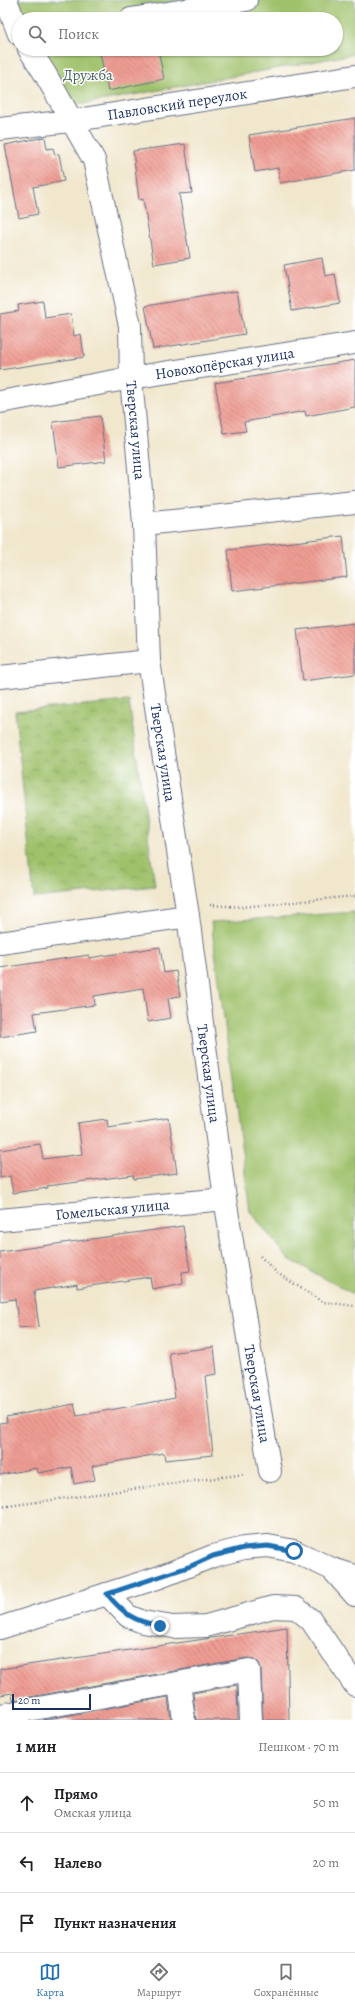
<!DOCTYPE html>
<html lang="ru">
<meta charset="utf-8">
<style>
:root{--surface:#fff;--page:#f6f6f6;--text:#202124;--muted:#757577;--line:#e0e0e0;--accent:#1f6fb2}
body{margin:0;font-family:Alegreya,serif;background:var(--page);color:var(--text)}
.scale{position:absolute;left:12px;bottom:10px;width:79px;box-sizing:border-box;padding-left:4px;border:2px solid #1b2f5e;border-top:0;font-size:11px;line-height:14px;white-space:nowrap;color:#1b2f5e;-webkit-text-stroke:3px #fff;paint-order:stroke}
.stop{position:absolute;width:12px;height:12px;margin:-9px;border:3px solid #1f6fb2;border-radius:50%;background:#fff}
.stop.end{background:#1f6fb2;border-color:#fff;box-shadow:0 1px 4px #0008}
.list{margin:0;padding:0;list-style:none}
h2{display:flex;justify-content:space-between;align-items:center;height:52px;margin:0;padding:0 16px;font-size:17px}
h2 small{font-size:13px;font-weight:400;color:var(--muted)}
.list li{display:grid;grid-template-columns:26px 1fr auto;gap:12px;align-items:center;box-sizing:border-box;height:60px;padding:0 16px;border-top:1px solid var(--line)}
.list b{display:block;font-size:15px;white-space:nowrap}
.list p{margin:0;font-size:13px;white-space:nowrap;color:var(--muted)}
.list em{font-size:13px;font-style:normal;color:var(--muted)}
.icon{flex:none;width:22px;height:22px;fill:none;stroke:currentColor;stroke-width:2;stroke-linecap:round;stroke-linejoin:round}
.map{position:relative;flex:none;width:355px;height:1720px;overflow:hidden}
.search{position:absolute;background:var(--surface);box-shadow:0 1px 3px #0004;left:12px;right:12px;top:12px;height:44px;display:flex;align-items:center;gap:10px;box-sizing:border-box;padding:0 14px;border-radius:22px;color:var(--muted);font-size:15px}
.sheet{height:232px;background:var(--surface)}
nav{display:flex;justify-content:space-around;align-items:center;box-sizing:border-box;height:56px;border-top:1px solid var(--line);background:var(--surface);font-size:11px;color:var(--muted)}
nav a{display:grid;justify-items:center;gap:2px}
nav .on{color:var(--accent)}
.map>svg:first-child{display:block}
</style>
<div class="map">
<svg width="355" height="1720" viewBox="0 0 355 1720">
<defs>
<pattern id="park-crowns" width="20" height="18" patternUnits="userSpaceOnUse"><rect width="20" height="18" fill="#9fc16a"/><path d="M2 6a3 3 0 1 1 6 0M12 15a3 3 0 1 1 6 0" fill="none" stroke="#819d5a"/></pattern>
<pattern id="building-back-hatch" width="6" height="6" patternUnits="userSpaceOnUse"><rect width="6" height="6" fill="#ef9d93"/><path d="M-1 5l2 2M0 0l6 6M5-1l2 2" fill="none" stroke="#c1807b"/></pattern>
</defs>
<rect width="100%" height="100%" fill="#fff"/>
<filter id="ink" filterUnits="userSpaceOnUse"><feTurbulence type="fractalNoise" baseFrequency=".025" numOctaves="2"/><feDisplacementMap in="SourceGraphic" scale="8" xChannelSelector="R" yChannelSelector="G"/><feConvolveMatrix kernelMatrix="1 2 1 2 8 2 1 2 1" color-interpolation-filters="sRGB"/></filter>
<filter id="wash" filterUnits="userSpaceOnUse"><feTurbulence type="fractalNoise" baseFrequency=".012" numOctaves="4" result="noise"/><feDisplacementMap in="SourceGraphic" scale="16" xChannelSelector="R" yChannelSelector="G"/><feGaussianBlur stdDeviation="0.9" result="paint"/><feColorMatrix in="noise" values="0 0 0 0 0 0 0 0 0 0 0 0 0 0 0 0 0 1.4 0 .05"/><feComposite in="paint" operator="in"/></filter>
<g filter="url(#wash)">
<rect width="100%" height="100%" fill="#f1e7cd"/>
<g fill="#9fc16a" stroke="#5d7864">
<polygon points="8,0 355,0 355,54 78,105 27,49 336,49 336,19 19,19"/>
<polygon points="355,912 355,1295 287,1258 250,1211 211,922"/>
</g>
<polygon fill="url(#park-crowns)" stroke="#5d7864" points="129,701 155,886 34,898 15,711"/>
<g id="blocks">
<g fill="url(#building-back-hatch)">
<polygon points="119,49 158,49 164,79 108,91 100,53"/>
<polygon points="355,118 355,170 280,183 278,168 255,172 249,135"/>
<polygon points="45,137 47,149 53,148 55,155 59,154 64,181 33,187 38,214 19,218 5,145"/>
<polygon points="185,144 192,193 179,194 190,258 154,264 143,199 139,200 133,151"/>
<polygon points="322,258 325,276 335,274 340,303 292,311 284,265"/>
<polygon points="237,291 245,334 153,349 145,306"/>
<polygon points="43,301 45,318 71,314 74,336 81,334 84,357 0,370 0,314 19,311 18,305"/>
<polygon points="355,360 355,407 306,416 305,411 244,422 246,431 224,434 215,383"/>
<polygon points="100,416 106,461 59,467 53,422"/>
<polygon points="343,536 347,577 232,591 228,550"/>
<polygon points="355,623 355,674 303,681 297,630"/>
<polygon points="160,947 164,973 176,971 180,996 168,998 171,1018 148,1022 143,988 94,996 95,1005 34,1013 37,1031 0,1037 0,968 89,955 89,958"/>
<polygon points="169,1118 177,1173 134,1179 133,1175 47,1186 48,1188 13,1193 10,1176 0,1178 0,1150 40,1144 43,1159 82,1154 78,1123 107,1119 108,1127"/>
<polygon points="183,1226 190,1271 182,1272 183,1283 152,1289 150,1277 77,1288 77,1284 34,1291 39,1326 19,1328 15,1299 0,1301 0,1252"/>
<polygon points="214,1347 217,1374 205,1376 213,1455 165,1460 164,1453 92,1466 95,1480 74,1484 71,1467 38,1473 37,1468 0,1475 0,1423 7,1422 6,1417 74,1404 77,1416 175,1398 169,1353"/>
<polygon points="287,1627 289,1720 263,1720 261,1669 259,1663 254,1659 247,1658 13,1700 12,1693 0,1695 0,1669"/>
<polygon points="237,1685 238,1720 196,1720 193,1693"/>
<polygon points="168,1697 171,1720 43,1720"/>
</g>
</g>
</g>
<g filter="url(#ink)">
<use href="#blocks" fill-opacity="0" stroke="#666f85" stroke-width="1"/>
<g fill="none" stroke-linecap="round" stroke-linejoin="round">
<g stroke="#666f85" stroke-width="24">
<g id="minor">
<polyline points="6,0 19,34"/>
<polyline points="131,19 246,0"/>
<path id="s1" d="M29,49l15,23 50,88 36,166 1,52 13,146 5,137 39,255 37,283 45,272"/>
<path id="s2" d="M0,129l70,-8 285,-45"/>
<path id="s3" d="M0,402l131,-24 224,-35"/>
<polyline points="144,524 355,502"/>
<polyline points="0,677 149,661"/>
<polyline points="0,943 188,916"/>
<path id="s4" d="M0,1220l225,-21"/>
<polyline points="332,1569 355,1595"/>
<polyline points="107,1594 128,1616 143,1622 173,1627 206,1626 273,1607 296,1608 311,1620 355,1685"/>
<polyline points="0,1628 160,1577 213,1556 244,1548 268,1546 294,1551 332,1569 355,1576"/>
<polyline points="179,1684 184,1720"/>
<polyline points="0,1715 249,1670 251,1720"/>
</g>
</g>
<g stroke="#666f85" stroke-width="2.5" stroke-dasharray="1 3" stroke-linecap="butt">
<polyline points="210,905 242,907 355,896"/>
<polyline points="260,1256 277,1273 323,1302 355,1306"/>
<polyline points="0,1507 245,1474"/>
</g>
<use href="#minor" stroke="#fff" stroke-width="22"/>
</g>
</g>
<g fill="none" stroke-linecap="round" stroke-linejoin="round" filter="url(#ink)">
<path stroke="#1f6fb2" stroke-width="5" d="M160,1626c-27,-5 -36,-12 -53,-32l84,-28 22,-10 31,-8 24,-2 26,5"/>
</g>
<g text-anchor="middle" stroke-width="3" stroke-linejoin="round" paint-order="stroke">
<g font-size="15" fill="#496262" stroke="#fff">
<text x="88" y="80">Дружба</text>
</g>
<g font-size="15" fill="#1b2f5e" stroke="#fff">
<text dy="5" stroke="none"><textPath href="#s2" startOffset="179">Павловский переулок</textPath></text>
<text dy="5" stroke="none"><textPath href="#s3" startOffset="228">Новохопёрская улица</textPath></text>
<text dy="5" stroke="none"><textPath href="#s1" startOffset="403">Тверская улица</textPath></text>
<text dy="5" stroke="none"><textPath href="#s1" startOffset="727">Тверская улица</textPath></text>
<text dy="5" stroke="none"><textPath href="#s1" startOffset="1051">Тверская улица</textPath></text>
<text dy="5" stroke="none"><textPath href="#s4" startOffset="113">Гомельская улица</textPath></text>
<text dy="5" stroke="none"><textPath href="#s1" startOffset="1375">Тверская улица</textPath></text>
</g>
</g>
</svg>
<div class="scale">20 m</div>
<div class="stop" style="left:294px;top:1551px"></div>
<div class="stop end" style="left:160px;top:1626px"></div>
<div class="search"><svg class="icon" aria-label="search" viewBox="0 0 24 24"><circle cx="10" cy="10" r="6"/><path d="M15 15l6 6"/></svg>Поиск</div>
</div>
<section class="sheet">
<h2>1 мин<small>Пешком · 70 m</small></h2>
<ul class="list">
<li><svg class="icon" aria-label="ahead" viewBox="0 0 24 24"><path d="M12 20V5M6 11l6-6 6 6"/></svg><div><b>Прямо</b><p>Омская улица</p></div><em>50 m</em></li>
<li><svg class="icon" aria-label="left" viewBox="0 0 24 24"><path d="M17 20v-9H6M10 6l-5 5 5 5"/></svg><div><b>Налево</b></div><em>20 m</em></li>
<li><svg class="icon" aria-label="arrive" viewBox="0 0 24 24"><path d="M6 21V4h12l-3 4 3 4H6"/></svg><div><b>Пункт назначения</b></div></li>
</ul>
</section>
<nav>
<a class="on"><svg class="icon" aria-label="map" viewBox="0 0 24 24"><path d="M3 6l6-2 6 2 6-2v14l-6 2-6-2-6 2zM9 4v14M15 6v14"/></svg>Карта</a>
<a><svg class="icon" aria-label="directions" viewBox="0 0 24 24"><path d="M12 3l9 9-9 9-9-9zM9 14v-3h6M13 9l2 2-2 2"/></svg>Маршрут</a>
<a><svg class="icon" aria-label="saved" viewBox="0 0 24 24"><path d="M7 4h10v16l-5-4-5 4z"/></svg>Сохранённые</a>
</nav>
